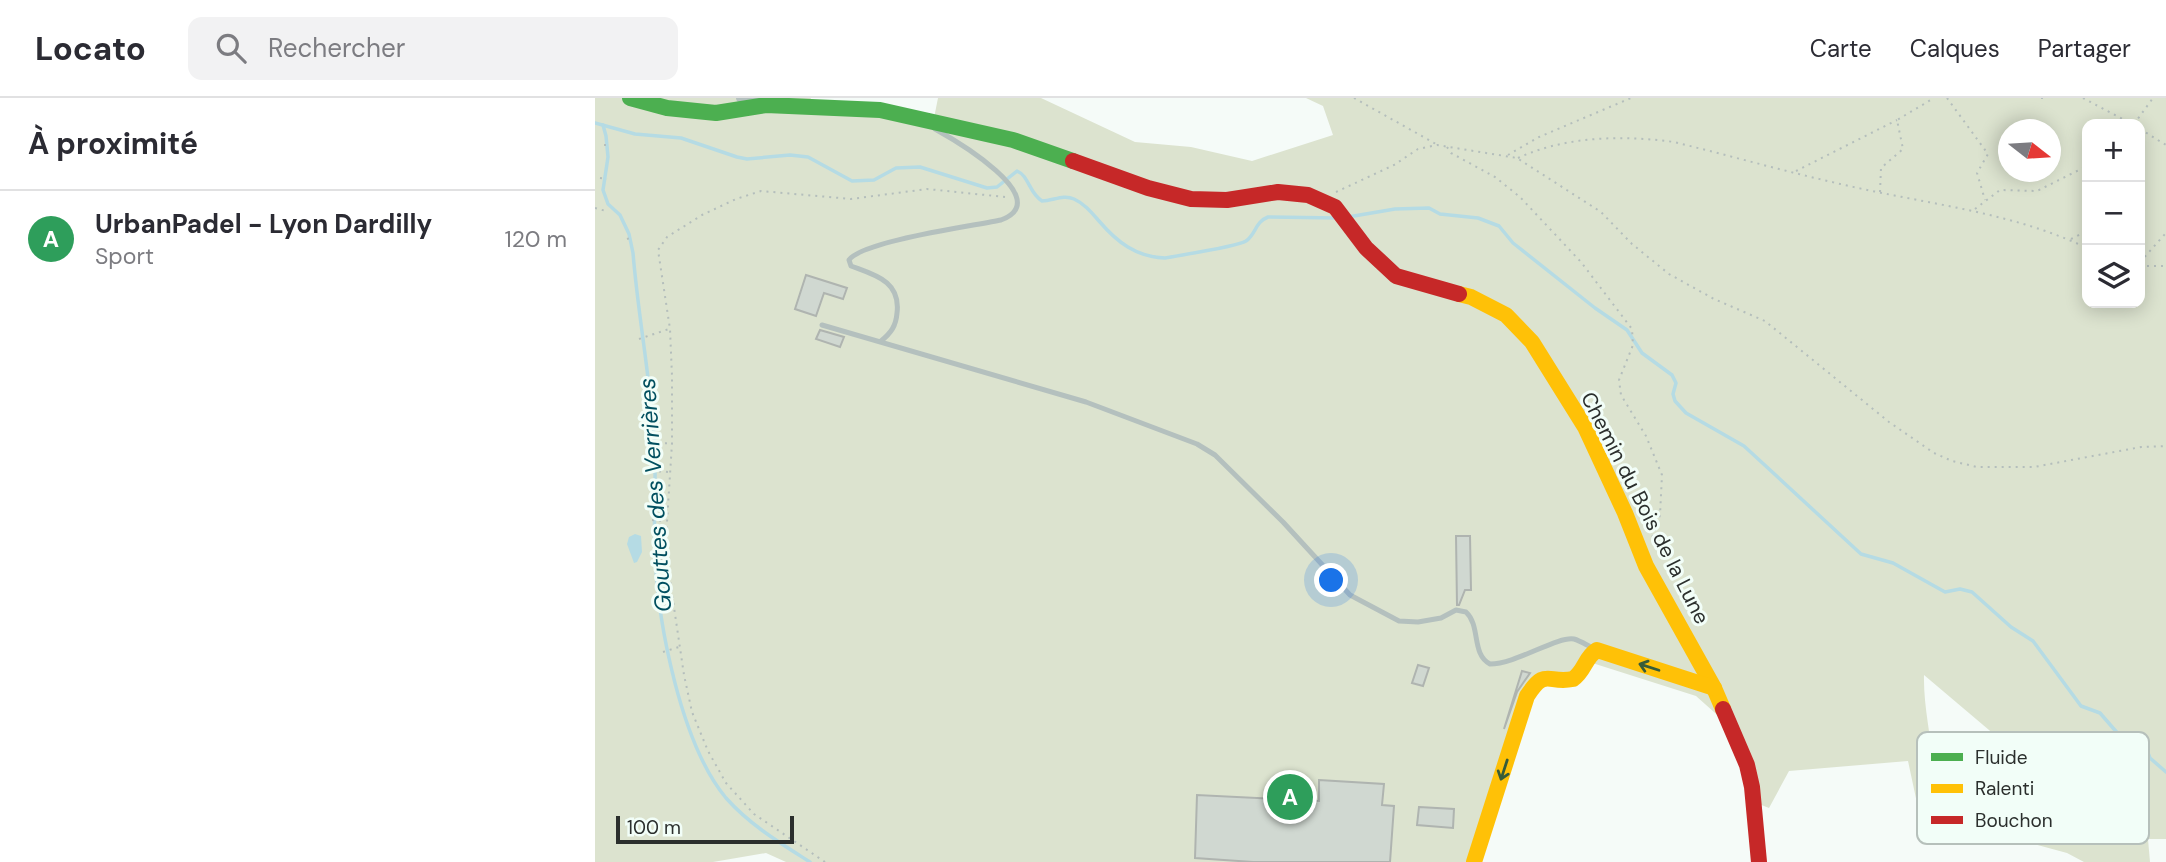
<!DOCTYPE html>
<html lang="fr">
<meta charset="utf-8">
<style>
:root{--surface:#fff;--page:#f2f2f3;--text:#2b2b33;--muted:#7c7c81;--line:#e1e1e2;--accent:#0f766e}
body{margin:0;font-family:"DM Sans",sans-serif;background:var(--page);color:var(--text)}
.controls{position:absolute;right:21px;top:21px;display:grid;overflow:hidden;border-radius:14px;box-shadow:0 4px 18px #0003}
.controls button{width:63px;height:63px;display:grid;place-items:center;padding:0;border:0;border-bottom:2px solid var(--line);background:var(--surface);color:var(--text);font:35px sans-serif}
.compass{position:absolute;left:1403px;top:21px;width:63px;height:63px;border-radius:50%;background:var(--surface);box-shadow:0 4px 18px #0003;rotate:107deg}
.scale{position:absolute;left:21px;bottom:18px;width:178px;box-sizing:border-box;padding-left:7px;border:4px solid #2b2f2d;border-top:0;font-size:19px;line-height:24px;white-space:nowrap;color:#2b2f2d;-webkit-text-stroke:5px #f2fef8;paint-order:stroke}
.you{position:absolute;left:737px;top:483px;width:24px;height:24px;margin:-18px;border:5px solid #fff;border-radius:50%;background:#1a73e8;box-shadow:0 0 0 10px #1a73e833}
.badge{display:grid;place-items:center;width:46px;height:46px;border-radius:50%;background:var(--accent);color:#fff;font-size:23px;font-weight:700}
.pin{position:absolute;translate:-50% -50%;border:4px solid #fff;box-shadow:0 2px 7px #0006}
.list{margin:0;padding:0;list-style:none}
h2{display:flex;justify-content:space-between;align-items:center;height:91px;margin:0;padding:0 28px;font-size:30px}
h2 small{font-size:23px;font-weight:400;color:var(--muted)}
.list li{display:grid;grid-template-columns:46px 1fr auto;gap:21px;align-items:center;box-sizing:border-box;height:98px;padding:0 28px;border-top:2px solid var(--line)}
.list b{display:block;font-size:26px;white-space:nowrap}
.list p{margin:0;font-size:23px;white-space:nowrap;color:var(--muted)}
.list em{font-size:23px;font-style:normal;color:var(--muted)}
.icon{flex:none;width:38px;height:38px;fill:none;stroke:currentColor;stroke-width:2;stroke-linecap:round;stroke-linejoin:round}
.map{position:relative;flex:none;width:1571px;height:764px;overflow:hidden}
header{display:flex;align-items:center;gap:42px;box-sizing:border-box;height:98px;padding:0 35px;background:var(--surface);border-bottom:2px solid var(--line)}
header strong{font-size:33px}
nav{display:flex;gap:38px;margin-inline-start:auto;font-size:24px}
.search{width:490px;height:63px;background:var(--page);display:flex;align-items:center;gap:18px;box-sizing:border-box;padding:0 24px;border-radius:14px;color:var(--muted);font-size:26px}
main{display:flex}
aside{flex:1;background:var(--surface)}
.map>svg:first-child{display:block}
</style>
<header>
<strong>Locato</strong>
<div class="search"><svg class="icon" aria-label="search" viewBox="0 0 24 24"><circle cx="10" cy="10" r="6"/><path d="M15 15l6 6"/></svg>Rechercher</div>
<nav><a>Carte</a><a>Calques</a><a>Partager</a></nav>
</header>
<main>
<aside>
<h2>À proximité<small></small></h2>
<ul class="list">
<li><span class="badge" style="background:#2e9e5b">A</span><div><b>UrbanPadel - Lyon Dardilly</b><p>Sport</p></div><em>120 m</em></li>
</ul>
</aside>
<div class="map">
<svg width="1571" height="764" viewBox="0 0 1571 764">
<rect width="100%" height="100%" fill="#f5fbf8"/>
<path fill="#dce3cf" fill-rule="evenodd" d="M0,0h216l-5,13 72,3 54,14 6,-30h103l94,44 56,5 61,14 81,-26 -10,-29 -17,-8h860v741h-18l2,23h-66l-17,-9 -41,-11 -2,-61 -9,-29 -91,-77c-1,43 15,87 8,129l-8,4 -7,-5 -9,-42 -119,10 -20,37 -15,-6 -21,-73 -37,-33 -110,-35 -7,14 -41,5 -64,182h-688l-20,-9 -53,9h-118zM1492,26h53v179h-53zM1414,32h42v42h-42z"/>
<polygon fill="#b5dbe4" points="40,436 46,438 47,454 42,464 39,465 32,446 34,439"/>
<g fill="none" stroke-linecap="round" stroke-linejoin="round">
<g stroke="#b5dbe4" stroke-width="3.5">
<path d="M0,25l40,11 46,4 56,19 10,2 43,-4 18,2 44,24 22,-1 22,-12 24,-1 67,21 10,-1 20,-16c12,5 12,22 25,30 11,0 21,-7 32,-2 11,5 18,14 25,22 18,21 37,36 66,37 15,-3 71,-11 81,-17 10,-7 9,-19 22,-24l69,1"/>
<path d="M8,27l3,11 2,21 -5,33 5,14 12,11 9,19 4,19c5,62 17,123 21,185 3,39 -1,79 1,117 3,69 26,189 71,243 24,27 54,45 84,64"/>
<polyline points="753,119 800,111 834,110 845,116 883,120 904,128 918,145 1000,210 1032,232 1047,255 1077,277 1081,285 1078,296 1080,303 1091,315 1149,348 1266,456 1298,465 1350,494 1365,491 1377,494 1416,529 1438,543 1486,608 1505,615 1525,638 1531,641 1546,636 1555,660 1571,674"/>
</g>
</g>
<g fill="#d0d8d1" stroke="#afb4b0" stroke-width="2">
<polygon points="211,177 252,190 248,201 229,195 221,218 200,211"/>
<polygon points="225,232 249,239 245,249 221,241"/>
<polygon points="861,438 875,438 876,492 870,492 864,507 862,507"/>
<polygon points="823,567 834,570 828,588 817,585"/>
<polygon points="927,573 935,575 922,594 909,631"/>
<polygon points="724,682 789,686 787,707 799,708 795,764 658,764 600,760 602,697 724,703"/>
<polygon points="824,709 859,711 858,730 822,727"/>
</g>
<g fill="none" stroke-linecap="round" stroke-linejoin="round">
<g stroke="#b4bebc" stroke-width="2" stroke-dasharray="2 5" stroke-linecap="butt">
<polyline points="759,0 841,46"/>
<polyline points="1352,0 1393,56 1382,75 1390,102"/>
<polyline points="1446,0 1453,0"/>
<polyline points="1488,0 1537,26"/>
<polyline points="1539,26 1558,0"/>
<polyline points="1545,31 1571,47"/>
<polyline points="9,47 16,47"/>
<polyline points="852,49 856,55 900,79 925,99 986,164 1037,231 1038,247 1024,282 1026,297 1051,338 1067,377 1065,417 1057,440"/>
<polyline points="913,57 944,39 1036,0"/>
<path d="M923,60c48,-22 104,-23 156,-16 69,17 138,37 208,51 69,14 140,24 205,55"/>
<polyline points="1201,73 1302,22"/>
<polyline points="5,80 12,81"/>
<polyline points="741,94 799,67 823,51 842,47 922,60 1006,114 1037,146 1074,176 1119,201 1170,223 1294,324 1339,355 1357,363 1382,369 1439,369 1546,349 1571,348"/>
<polyline points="1285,94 1286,70 1308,51 1302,22 1339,0"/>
<polyline points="0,110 11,113"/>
<polyline points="1380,111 1405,92 1442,93 1492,68"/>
<polyline points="32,141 38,139"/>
<polyline points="1476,141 1492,133"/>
<polyline points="1545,164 1571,135"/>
<polyline points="1545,168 1571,168"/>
<polyline points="44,241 74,231"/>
<polyline points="56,346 76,345"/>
<polyline points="57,373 74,374"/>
<polyline points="57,422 71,423"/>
<polyline points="58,463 71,462"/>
<polyline points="62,509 78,504"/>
<polyline points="68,554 84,549"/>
<polyline points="230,764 159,716 131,685 113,653 97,614 89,577 72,462 72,424 77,345 77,278 75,231 63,152 72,139 107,117 141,101 166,93 256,101 332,91 410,99"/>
</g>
<g stroke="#b4c0be" stroke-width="5">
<path d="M227,227l264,77 111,42 18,11 68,67 67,73 49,26 19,1 23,-4 15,-8 10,2c15,14 5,42 24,52 26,0 67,-28 84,-25 7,2 14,7 21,10"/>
<path d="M286,243c10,-8 15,-15 16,-28 4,-32 -22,-38 -46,-47l-2,-6c13,-19 124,-34 152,-40 56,-21 -48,-81 -66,-91"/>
</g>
<polyline stroke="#b4c0be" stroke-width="10" points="146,0 165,5"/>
<polyline stroke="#4caf50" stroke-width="16" points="35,0 72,10 121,15 171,7 285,12 418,42 478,63"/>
<g stroke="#ffc107" stroke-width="16">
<polyline points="864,196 876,199 911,217 937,244 990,329 1030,415 1051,468 1119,590 1128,611"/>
<path d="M879,764l53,-166c19,-29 20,-12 46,-17 12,-8 12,-22 24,-29l117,38"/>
</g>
<g stroke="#c62828" stroke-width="16">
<polyline points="478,63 553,90 596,101 632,102 683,94 713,97 740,109 771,150 801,178 864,196"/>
<polyline points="1128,611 1152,667 1157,689 1164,764"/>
</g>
</g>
<defs><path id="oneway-shaft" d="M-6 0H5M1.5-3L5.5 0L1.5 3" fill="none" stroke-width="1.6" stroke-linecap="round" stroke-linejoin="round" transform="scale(1.75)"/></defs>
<g stroke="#375c39">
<use href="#oneway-shaft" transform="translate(1054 569) rotate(-162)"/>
<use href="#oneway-shaft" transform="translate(909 672) rotate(108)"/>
</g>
<g text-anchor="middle" stroke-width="6" stroke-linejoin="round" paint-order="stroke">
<g font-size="21" fill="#2b2f2d" stroke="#f2fef8">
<text transform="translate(1050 410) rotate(63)" y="7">Chemin du Bois de la Lune</text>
</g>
<g font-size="23" font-style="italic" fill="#014f5f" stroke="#f2fef8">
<text transform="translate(60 397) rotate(-94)" y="8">Gouttes des Verrières</text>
</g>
</g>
<rect x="1322" y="634" width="232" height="112" rx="10" fill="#f2fef8" stroke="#b6c0bb" stroke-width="2"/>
<rect x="1336" y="655" width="32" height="8" fill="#4caf50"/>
<rect x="1336" y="686" width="32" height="9" fill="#ffc107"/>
<rect x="1336" y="718" width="32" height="8" fill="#c62828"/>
<g font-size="19" fill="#2b2f2d">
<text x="1380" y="666">Fluide</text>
<text x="1380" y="697">Ralenti</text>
<text x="1380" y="729">Bouchon</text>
</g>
</svg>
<div class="controls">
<button>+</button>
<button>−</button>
<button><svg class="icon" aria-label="layers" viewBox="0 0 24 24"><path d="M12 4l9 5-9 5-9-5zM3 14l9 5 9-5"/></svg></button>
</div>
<svg class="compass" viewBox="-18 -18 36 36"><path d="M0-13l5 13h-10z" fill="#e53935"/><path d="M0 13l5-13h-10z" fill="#7c7c81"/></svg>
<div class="scale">100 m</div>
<div class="you"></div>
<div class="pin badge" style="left:695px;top:699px;background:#2e9e5b">A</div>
</div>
</main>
